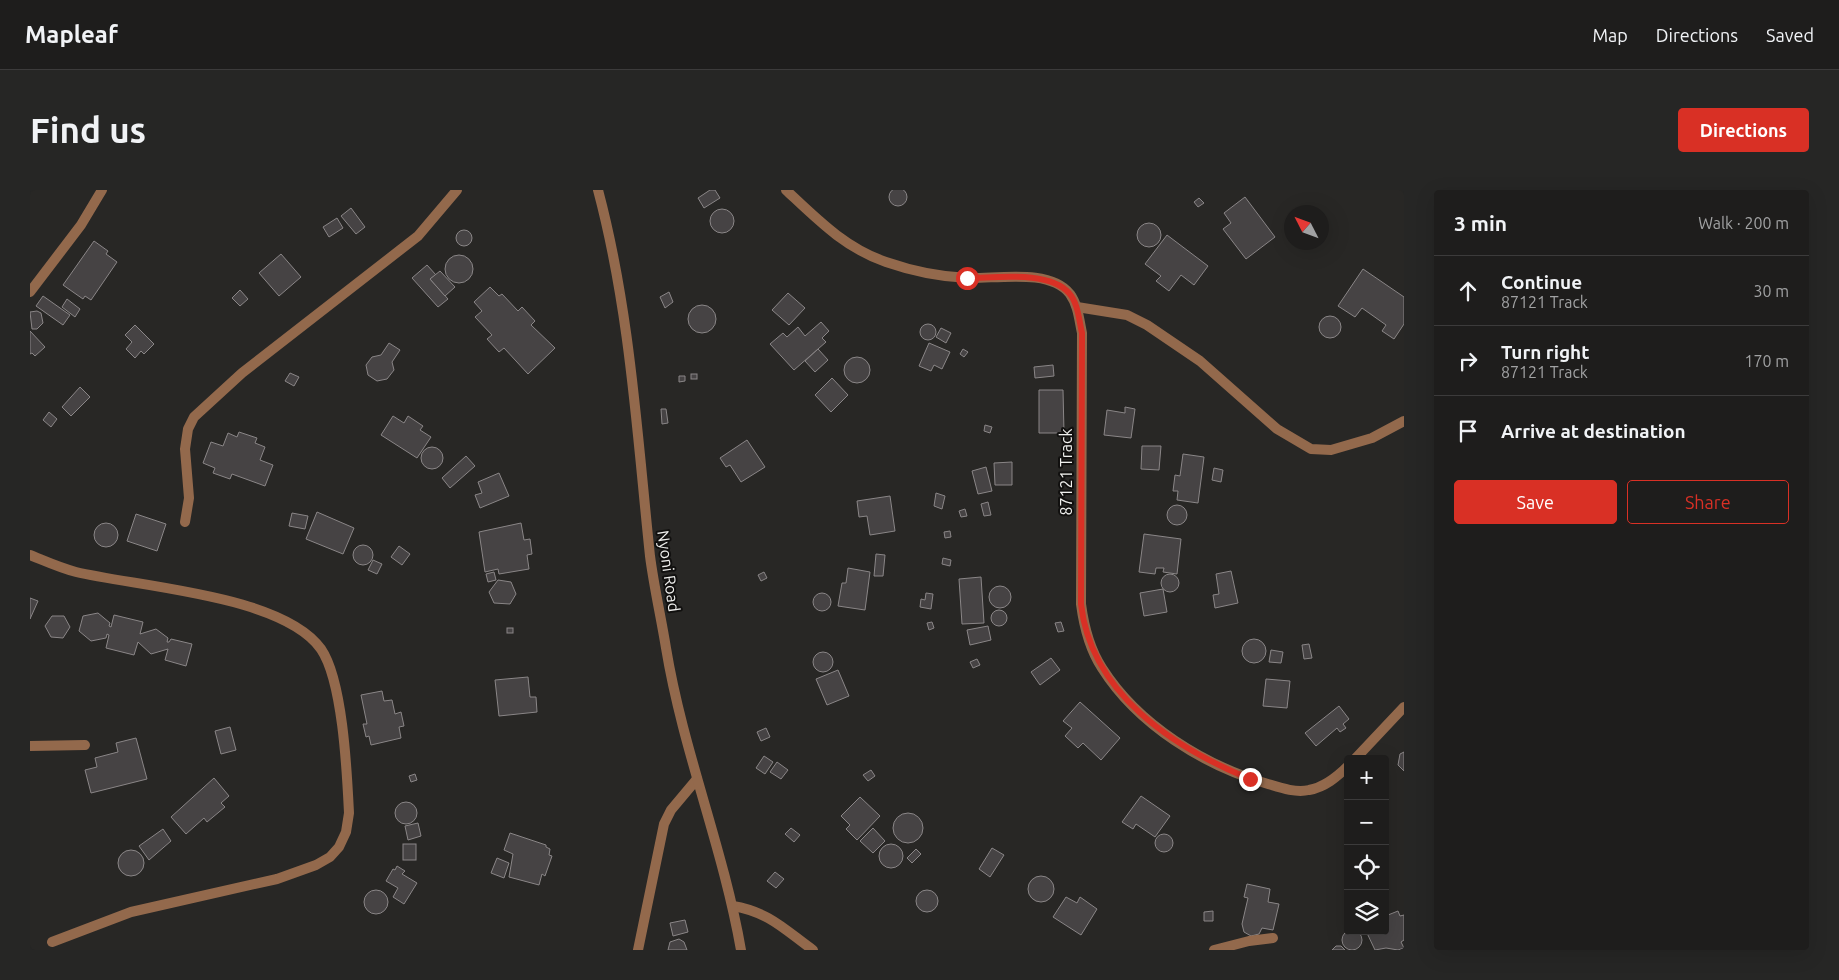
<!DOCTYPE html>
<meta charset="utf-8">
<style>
:root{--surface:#1e1d1c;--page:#262625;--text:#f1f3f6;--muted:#a1a2a3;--line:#3c3b3b;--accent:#d93025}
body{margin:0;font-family:Ubuntu,sans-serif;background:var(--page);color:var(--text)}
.controls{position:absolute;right:15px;bottom:15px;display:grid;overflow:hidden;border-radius:5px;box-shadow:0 5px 20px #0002}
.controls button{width:45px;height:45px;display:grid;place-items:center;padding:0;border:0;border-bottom:1px solid var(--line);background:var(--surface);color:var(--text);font:25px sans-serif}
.compass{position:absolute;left:1254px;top:15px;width:45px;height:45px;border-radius:50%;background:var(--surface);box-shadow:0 5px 20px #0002;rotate:312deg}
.stop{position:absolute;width:15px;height:15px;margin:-11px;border:4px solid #d93025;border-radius:50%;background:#fff}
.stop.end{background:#d93025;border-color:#fff;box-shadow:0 1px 5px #0008}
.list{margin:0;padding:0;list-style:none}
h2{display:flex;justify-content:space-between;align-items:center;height:65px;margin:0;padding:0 20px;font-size:21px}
h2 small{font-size:16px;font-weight:400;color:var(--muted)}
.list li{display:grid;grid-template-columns:32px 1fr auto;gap:15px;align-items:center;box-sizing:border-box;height:70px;padding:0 20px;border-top:1px solid var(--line)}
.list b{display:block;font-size:19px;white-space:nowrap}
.list p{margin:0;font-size:16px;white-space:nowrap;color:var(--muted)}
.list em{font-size:16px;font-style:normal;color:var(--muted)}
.actions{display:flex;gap:10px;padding:15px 20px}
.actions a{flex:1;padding:11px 0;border:1px solid var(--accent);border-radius:5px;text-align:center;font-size:18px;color:var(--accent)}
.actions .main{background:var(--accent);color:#fff}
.icon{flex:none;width:28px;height:28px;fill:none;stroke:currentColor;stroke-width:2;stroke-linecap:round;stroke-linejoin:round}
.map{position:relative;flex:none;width:1374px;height:760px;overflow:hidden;border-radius:5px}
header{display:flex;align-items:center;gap:30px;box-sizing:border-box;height:70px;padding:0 25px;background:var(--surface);border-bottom:1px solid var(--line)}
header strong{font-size:24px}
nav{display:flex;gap:28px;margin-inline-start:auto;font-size:18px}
.intro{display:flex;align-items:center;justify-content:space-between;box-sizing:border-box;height:120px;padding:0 30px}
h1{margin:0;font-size:35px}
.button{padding:12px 22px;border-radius:5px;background:var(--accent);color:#fff;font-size:18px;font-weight:700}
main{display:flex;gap:30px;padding:0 30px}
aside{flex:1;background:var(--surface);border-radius:5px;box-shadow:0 5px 20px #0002}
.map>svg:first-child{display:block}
</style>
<header>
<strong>Mapleaf</strong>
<nav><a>Map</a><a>Directions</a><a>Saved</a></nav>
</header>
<div class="intro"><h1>Find us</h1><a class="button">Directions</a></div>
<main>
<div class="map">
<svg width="1374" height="760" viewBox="0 0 1374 760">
<rect width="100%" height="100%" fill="#282725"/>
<g fill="#464344" stroke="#8a8687">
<circle cx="868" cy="7" r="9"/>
<polygon points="680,0 685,0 690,8 674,18 668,8"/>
<polygon points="1215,7 1245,47 1216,69 1193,39 1201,33 1194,23"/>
<polygon points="1169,8 1174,13 1168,17 1164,12"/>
<polygon points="321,18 335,37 326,44 311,26"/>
<circle cx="692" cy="31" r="12"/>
<polygon points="307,28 313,38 299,47 293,37"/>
<circle cx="1119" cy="45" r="12"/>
<circle cx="434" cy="48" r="8"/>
<polygon points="1137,45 1178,76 1164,95 1151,85 1139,101 1126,91 1131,86 1115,74"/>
<polygon points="64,51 78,61 76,64 87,72 61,110 55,106 53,109 33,95"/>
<polygon points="251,64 271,87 249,106 229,83"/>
<circle cx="429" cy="79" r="14"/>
<polygon points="397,75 406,85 400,89 418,109 408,117 382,88"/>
<polygon points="1333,79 1374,107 1374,134 1364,149 1352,141 1356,135 1332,118 1325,127 1308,116"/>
<polygon points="410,81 425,97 415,106 400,89"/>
<polygon points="460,97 469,106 472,104 488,121 492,117 505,131 501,135 525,158 498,184 474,158 469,162 457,149 462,145 445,127 452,121 444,112"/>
<polygon points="210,100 218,109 210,116 202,108"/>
<polygon points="639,102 643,112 635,118 630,107"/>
<polygon points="758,103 775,118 759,135 742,120"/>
<polygon points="13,106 40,125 33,135 6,116"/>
<polygon points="37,109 50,119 45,127 32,117"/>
<circle cx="672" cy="129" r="14"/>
<polygon points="7,121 11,123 13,133 7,139 2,139 0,122"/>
<circle cx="1300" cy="137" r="11"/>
<polygon points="791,132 799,141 792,148 796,152 764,180 740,154 753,143 757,147 768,137 775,146"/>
<circle cx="898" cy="142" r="8"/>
<polygon points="105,135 124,154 114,164 111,161 105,168 96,159 102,152 95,145"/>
<polygon points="911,138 921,143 916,153 906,147"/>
<polygon points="0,141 15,157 5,166 2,163 0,164"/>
<polygon points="359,153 370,160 362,172 364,180 357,189 347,191 338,185 336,175 342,167 351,165"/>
<polygon points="899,153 920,162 912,179 904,175 901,181 889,176"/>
<polygon points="788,159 798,170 785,182 775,171"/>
<polygon points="933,159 938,162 934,167 930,164"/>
<circle cx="827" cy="180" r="13"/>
<polygon points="1023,175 1024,186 1005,188 1004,177"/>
<polygon points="260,183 269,187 264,196 255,191"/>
<rect x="661" y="184" width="6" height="5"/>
<polygon points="649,186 655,186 655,191 649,192"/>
<polygon points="802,188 818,205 801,222 785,205"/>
<polygon points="50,197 60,207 41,226 32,217"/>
<polygon points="1009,200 1033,200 1034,243 1009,243"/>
<polygon points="1095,217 1105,219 1101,248 1074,245 1077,220 1095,223"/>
<polygon points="631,219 636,219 638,233 632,234"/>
<polygon points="19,222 27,229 21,237 13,230"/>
<polygon points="363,226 374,233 378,226 393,236 390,240 401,247 387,268 351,245"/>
<polygon points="955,235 962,237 960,243 954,241"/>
<polygon points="209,242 227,248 225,253 235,257 230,270 243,275 235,296 202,284 200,289 183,283 185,278 173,273 181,252 193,256 198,243 207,247"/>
<polygon points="717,250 735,277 711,292 700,275 696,277 690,268"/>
<polygon points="1112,256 1131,256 1129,280 1111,279"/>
<circle cx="402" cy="268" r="11"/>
<polygon points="1153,264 1174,267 1168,313 1147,310 1148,301 1143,301 1145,285 1150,286"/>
<polygon points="436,266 445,276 420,298 412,288"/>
<polygon points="982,272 982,295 965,295 964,273"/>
<polygon points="956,277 962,301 948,304 942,281"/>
<polygon points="1184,278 1193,280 1191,292 1182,290"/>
<polygon points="469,283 479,306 450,318 445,305 452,303 448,292"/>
<polygon points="906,303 915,306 912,319 904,316"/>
<polygon points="860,306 865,341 840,345 837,326 829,327 827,311"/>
<polygon points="958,312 961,325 954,326 951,314"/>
<circle cx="1147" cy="325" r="10"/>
<polygon points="935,319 937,326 931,327 929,321"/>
<polygon points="287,322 324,338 313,364 276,349"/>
<polygon points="262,323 278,326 275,339 259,336"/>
<polygon points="106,324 136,334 127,361 97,351"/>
<polygon points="491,333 494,350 500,349 502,364 497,365 499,379 469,384 468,379 455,382 449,342"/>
<circle cx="76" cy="345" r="12"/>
<polygon points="920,341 921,347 915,348 914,342"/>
<polygon points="1114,344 1151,349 1147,384 1133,382 1134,378 1126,378 1125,384 1109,382"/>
<circle cx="333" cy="365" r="10"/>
<polygon points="369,356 380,364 372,375 361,367"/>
<polygon points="846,364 855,365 853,386 844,386"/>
<polygon points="913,368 921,370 920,376 912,374"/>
<polygon points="343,370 352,374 347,384 338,380"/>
<polygon points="818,378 840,382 835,420 808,416 812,393 816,393"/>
<polygon points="1201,381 1208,413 1185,418 1183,405 1189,404 1186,384"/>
<polygon points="464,382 466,390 458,392 456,384"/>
<polygon points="734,382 737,388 731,391 728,385"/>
<circle cx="1140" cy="393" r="9"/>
<polygon points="951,387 954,433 932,434 929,389"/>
<polygon points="468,390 481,392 486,404 480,414 464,413 459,402"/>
<circle cx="970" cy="407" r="11"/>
<polygon points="1133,399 1137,422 1114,426 1110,403"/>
<polygon points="896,403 903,404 901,419 890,417 891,409 895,410"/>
<circle cx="792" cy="412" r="9"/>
<polygon points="0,408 8,411 0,429"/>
<circle cx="969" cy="428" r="8"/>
<polygon points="68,423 80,433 79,436 81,437 84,425 113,432 110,444 126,439 138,448 137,452 139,452 141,449 162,454 156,476 135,470 138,459 121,464 108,452 104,465 76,458 79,445 77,444 76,448 61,451 49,441 53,426"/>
<polygon points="22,426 34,426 40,437 33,448 21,447 15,436"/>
<polygon points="902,432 904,438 899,440 897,433"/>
<polygon points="1031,432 1034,441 1028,442 1025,433"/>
<polygon points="958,436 961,450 940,455 937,440"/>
<rect x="477" y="438" width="6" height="5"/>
<circle cx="1224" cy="461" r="12"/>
<polygon points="1279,454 1282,468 1274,469 1272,455"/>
<polygon points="1241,460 1253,462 1251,473 1239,472"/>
<circle cx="793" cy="472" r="10"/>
<polygon points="1021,468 1030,480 1010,495 1001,482"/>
<polygon points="947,469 950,475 943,478 940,472"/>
<polygon points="808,480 819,506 797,515 786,489"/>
<polygon points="498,487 500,507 506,507 507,522 469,526 465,490"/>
<polygon points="1236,489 1260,491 1257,518 1233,516"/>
<polygon points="352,501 354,511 362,510 365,524 371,522 374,536 369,537 371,548 341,555 339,546 336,547 333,534 337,534 331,505"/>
<polygon points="1050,512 1090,548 1071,570 1053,553 1048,558 1035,546 1042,538 1033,531"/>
<polygon points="1309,516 1319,529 1313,534 1316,538 1310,542 1307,538 1286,556 1275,543"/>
<polygon points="200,537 206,560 191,564 185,541"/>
<polygon points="736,538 740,547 731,551 727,542"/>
<polygon points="106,548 117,589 61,603 55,580 67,577 65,568 88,562 86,553"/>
<polygon points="1374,562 1374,581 1368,575 1370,564"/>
<polygon points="734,566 743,572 735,584 726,578"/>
<polygon points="747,572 758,580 751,589 740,582"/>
<polygon points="841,580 845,586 838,591 833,585"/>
<polygon points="385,584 387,590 381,592 379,586"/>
<polygon points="184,588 199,606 191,613 195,617 177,632 174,628 156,644 141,627"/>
<polygon points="1111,606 1140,626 1125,647 1106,634 1103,639 1092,632"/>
<polygon points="830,607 850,626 827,650 816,639 820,635 811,626"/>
<circle cx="376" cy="623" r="11"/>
<circle cx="878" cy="638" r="15"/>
<polygon points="388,633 391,646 378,650 375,636"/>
<polygon points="761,638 770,645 764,652 755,644"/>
<polygon points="843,638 855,651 843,663 830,651"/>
<polygon points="133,639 141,651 119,670 109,656"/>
<polygon points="480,643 516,655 516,657 520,659 519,665 522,666 515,686 512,684 509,695 479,687 483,664 474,660"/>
<circle cx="1134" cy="653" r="9"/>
<circle cx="861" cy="666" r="12"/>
<rect x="373" y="654" width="13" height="16"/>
<polygon points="962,658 974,665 960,687 949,679"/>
<polygon points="886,659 891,664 882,673 877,668"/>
<circle cx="101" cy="673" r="13"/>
<polygon points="467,668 479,673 474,688 461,683"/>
<polygon points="367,676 375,681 372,684 387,693 374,714 363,707 368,698 356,691 363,679 365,680"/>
<polygon points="745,682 754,689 746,698 737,691"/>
<circle cx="1011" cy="699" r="13"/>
<polygon points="1217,694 1240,699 1238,712 1249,714 1243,740 1232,738 1229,744 1221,746 1214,742 1212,734 1218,708 1214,707"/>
<circle cx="897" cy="711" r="11"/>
<circle cx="346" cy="712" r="12"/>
<polygon points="1036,707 1047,713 1050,707 1067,719 1051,745 1023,727"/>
<polygon points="1183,721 1183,731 1174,731 1174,722"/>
<polygon points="1368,721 1370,726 1374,725 1374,750 1371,752 1374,758 1368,760 1356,758 1345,760 1336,741 1355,741 1355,723 1358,725"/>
<polygon points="655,730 658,742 643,746 640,733"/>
<circle cx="1322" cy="750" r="10"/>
<polygon points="649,749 654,752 657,760 638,760 640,752"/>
<polygon points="1306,756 1311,756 1315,760 1302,760"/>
</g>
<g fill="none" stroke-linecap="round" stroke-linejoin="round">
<g stroke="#93694c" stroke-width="10">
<path d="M756,0c31,29 59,58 100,72 26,9 55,15 82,16 28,1 82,-10 102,16 8,11 9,25 12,39l-1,271c3,23 8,44 21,64 36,57 103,98 166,116 13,4 28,9 41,6 16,-3 28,-13 39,-24"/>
<polyline points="0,102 51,35 72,0"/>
<polyline points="1047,117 1097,125 1117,135 1170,171 1247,239 1281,259 1301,260 1342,248 1374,231"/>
<polyline points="155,332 159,308 155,259 158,239 164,227 212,183 388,46 427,0"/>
<path d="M0,365c15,6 30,13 46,17 63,15 207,23 245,77 22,32 26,124 28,164l-3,19 -7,15 -9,10 -14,8 -39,14 -146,33 -79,30"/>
<polyline points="0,556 55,555"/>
<polyline points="1325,569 1374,517"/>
<path d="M703,716c36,6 52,24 80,44"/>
<polyline points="608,760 634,634 641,620 667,589"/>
<polyline points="1184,760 1219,751 1243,748"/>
</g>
<path stroke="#93694c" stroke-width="10" d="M568,0c32,120 39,243 52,366 4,31 11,61 16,92 17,103 57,199 75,302"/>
</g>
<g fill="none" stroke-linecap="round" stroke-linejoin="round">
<path stroke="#d93025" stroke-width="6" d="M937,88c28,0 82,-8 102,15 9,10 10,27 13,40l-1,271c10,89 91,143 169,175"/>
</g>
<g text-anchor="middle" stroke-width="4" stroke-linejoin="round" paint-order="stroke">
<g font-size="16" fill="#f0f0ee" stroke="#11100f">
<text transform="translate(1036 282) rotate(-90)" y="6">87121 Track</text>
<text transform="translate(639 381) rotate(82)" y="6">Nyoni Road</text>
</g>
</g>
</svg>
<div class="controls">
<button>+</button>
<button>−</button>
<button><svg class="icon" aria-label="locate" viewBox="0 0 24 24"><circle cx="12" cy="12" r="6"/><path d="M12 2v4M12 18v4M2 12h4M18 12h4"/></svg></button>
<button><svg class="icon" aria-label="layers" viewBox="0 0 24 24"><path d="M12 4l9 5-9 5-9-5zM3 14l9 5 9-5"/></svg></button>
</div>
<svg class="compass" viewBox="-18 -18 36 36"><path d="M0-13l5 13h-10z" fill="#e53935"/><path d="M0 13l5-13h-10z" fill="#a1a2a3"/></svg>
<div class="stop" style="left:937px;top:88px"></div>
<div class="stop end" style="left:1220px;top:589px"></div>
</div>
<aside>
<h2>3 min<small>Walk · 200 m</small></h2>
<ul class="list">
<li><svg class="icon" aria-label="ahead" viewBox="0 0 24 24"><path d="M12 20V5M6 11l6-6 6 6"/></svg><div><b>Continue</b><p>87121 Track</p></div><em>30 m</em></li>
<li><svg class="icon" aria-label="right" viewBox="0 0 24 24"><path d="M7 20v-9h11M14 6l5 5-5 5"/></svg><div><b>Turn right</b><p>87121 Track</p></div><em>170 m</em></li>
<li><svg class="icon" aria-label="arrive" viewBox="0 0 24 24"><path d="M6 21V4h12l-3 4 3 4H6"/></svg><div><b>Arrive at destination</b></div></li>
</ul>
<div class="actions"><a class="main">Save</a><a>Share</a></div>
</aside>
</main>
